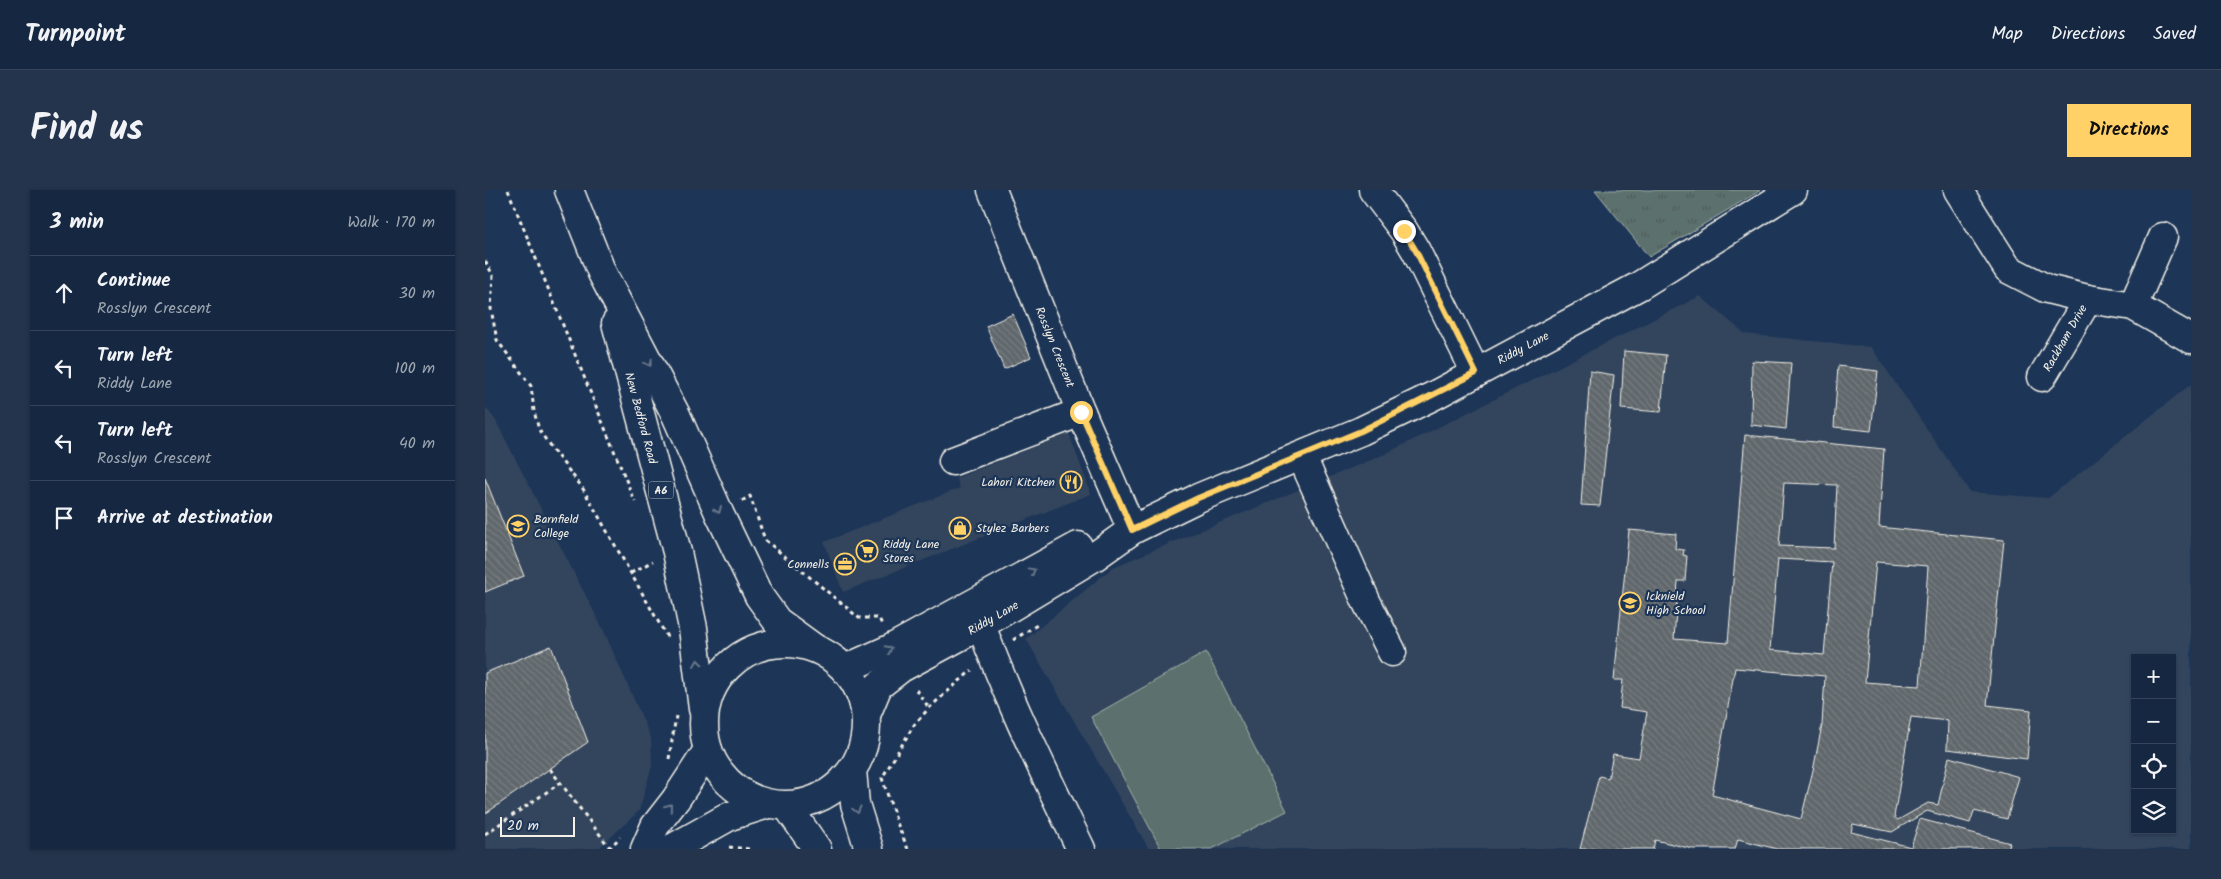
<!DOCTYPE html>
<meta charset="utf-8">
<style>
:root{--surface:#162841;--page:#23344c;--text:#f1f3f6;--muted:#9ea6b1;--line:#35445a;--accent:#ffd166}
body{margin:0;font-family:Kalam,sans-serif;background:var(--page);color:var(--text)}
.controls{position:absolute;right:15px;bottom:15px;display:grid;overflow:hidden;border-radius:0px;box-shadow:0 1px 4px #0004}
.controls button{width:45px;height:45px;display:grid;place-items:center;padding:0;border:0;border-bottom:1px solid var(--line);background:var(--surface);color:var(--text);font:25px sans-serif}
.scale{position:absolute;left:15px;bottom:12px;width:75px;box-sizing:border-box;padding-left:5px;border:2px solid #f4f1e8;border-top:0;font-size:14px;line-height:18px;white-space:nowrap;color:#f4f1e8;-webkit-text-stroke:4px #1d3557;paint-order:stroke}
.stop{position:absolute;width:15px;height:15px;margin:-11px;border:4px solid #ffd166;border-radius:50%;background:#fff}
.stop.end{background:#ffd166;border-color:#fff;box-shadow:0 1px 5px #0008}
.list{margin:0;padding:0;list-style:none}
h2{display:flex;justify-content:space-between;align-items:center;height:65px;margin:0;padding:0 20px;font-size:21px}
h2 small{font-size:16px;font-weight:400;color:var(--muted)}
.list li{display:grid;grid-template-columns:32px 1fr auto;gap:15px;align-items:center;box-sizing:border-box;height:75px;padding:0 20px;border-top:1px solid var(--line)}
.list b{display:block;font-size:19px;white-space:nowrap}
.list p{margin:0;font-size:16px;white-space:nowrap;color:var(--muted)}
.list em{font-size:16px;font-style:normal;color:var(--muted)}
.icon{flex:none;width:28px;height:28px;fill:none;stroke:currentColor;stroke-width:2;stroke-linecap:round;stroke-linejoin:round}
.map{position:relative;flex:none;width:1706px;height:659px;overflow:hidden;border-radius:0px}
header{display:flex;align-items:center;gap:30px;box-sizing:border-box;height:70px;padding:0 25px;background:var(--surface);border-bottom:1px solid var(--line)}
header strong{font-size:24px}
nav{display:flex;gap:28px;margin-inline-start:auto;font-size:18px}
.intro{display:flex;align-items:center;justify-content:space-between;box-sizing:border-box;height:120px;padding:0 30px}
h1{margin:0;font-size:35px}
.button{padding:12px 22px;border-radius:0px;background:var(--accent);color:#111;font-size:18px;font-weight:700}
main{display:flex;gap:30px;padding:0 30px}
aside{flex:1;background:var(--surface);border-radius:0px;box-shadow:0 1px 4px #0004}
.map>svg:first-child{display:block}
</style>
<header>
<strong>Turnpoint</strong>
<nav><a>Map</a><a>Directions</a><a>Saved</a></nav>
</header>
<div class="intro"><h1>Find us</h1><a class="button">Directions</a></div>
<main>
<aside>
<h2>3 min<small>Walk · 170 m</small></h2>
<ul class="list">
<li><svg class="icon" aria-label="ahead" viewBox="0 0 24 24"><path d="M12 20V5M6 11l6-6 6 6"/></svg><div><b>Continue</b><p>Rosslyn Crescent</p></div><em>30 m</em></li>
<li><svg class="icon" aria-label="left" viewBox="0 0 24 24"><path d="M17 20v-9H6M10 6l-5 5 5 5"/></svg><div><b>Turn left</b><p>Riddy Lane</p></div><em>100 m</em></li>
<li><svg class="icon" aria-label="left" viewBox="0 0 24 24"><path d="M17 20v-9H6M10 6l-5 5 5 5"/></svg><div><b>Turn left</b><p>Rosslyn Crescent</p></div><em>40 m</em></li>
<li><svg class="icon" aria-label="arrive" viewBox="0 0 24 24"><path d="M6 21V4h12l-3 4 3 4H6"/></svg><div><b>Arrive at destination</b></div></li>
</ul>
</aside>
<div class="map">
<svg width="1706" height="659" viewBox="0 0 1706 659">
<defs>
<pattern id="grass-tufts" width="24" height="20" patternUnits="userSpaceOnUse" patternTransform="scale(1.25)"><rect width="24" height="20" fill="#5b716d"/><path d="M3 7l-1-3M5 7V3M7 7l1-3M15 17l-1-3M17 17v-4M19 17l1-3" fill="none" stroke="#515a58"/></pattern>
<pattern id="building-back-hatch" width="6" height="6" patternUnits="userSpaceOnUse" patternTransform="scale(1.25)"><rect width="6" height="6" fill="#60676c"/><path d="M-1 5l2 2M0 0l6 6M5-1l2 2" fill="none" stroke="#777d81"/></pattern>
</defs>
<rect width="100%" height="100%" fill="#1d3557"/>
<filter id="ink" filterUnits="userSpaceOnUse"><feTurbulence type="fractalNoise" baseFrequency=".02" numOctaves="2"/><feDisplacementMap in="SourceGraphic" scale="10" xChannelSelector="R" yChannelSelector="G"/><feConvolveMatrix kernelMatrix="1 2 1 2 8 2 1 2 1" color-interpolation-filters="sRGB"/></filter>
<g filter="url(#ink)">
<g fill="#31445d" fill-rule="evenodd">
<path d="M1215,106l45,38 126,13 99,145 78,6 143,-114v465h-1042l-123,-210 87,-72 272,-113zM1650,468h37v172h-37z"/>
<polygon points="0,216 11,231 119,441 166,548 167,576 154,621 113,659 0,659"/>
<polygon points="584,243 606,304 358,402 339,352 475,298 471,288"/>
</g>
<polygon fill="url(#grass-tufts)" stroke="#a8b1aa" points="1110,0 1276,0 1164,67"/>
<polygon fill="#5b716d" stroke="#a8b1aa" points="721,462 802,621 727,659 676,659 606,527"/>
<g fill="url(#building-back-hatch)" stroke="#f4f1e8" fill-rule="evenodd">
<polygon points="528,124 546,167 519,179 501,136"/>
<polygon points="1139,161 1181,165 1176,222 1136,219"/>
<polygon points="1267,171 1306,173 1301,239 1266,235"/>
<polygon points="1353,176 1393,181 1386,241 1349,237"/>
<polygon points="1105,181 1129,185 1115,316 1096,315"/>
<path d="M1260,245l139,14 -5,78 125,13 -17,165 44,5 -4,49 -80,-10 1,-28 -37,-4 -17,100 4,3 30,-17 10,2 11,-48 70,20 -12,42 -33,-8 -4,12 -43,-12 -35,21 -39,-8 -2,8 60,15 9,-28 90,24 -2,6h-231l-39,-10 -3,10h-42l-38,-9 -2,9h-73l19,-73 9,2 5,-24 26,4 8,-46 -27,-4 3,-28h-9l15,-150 47,4 -1,15 9,1 -1,5 4,1 -2,25h-7l-4,58 54,4zM1299,293l53,2 -3,63 -55,-2zM1293,369l54,3 -8,93 -54,-5zM1391,372l52,4 -8,120 -55,-4zM1250,478l90,8 -3,49 -8,41 -13,53 -89,-24z"/>
<polygon points="0,288 39,386 0,402"/>
<polygon points="66,456 103,552 0,624 0,483"/>
</g>
<g fill="none" stroke-linecap="round" stroke-linejoin="round">
<g stroke="#f4f1e8" stroke-width="31">
<g id="minor">
<polyline points="507,0 596,222 647,340"/>
<polyline points="888,0 919,41 931,61 991,183"/>
<polyline points="1473,0 1523,79 1562,99 1603,109 1648,116 1706,149"/>
<polyline points="1648,116 1678,47"/>
<polyline points="1557,187 1603,109"/>
<polyline points="817,267 881,411 907,462"/>
<polyline points="468,271 596,222"/>
<path d="M496,435c28,77 65,151 100,224"/>
<polyline points="360,479 405,459 593,356"/>
<polyline points="381,525 393,496 416,478 496,435 609,367 647,340 713,308 876,241 948,206 1154,96 1308,0"/>
<polyline points="160,659 170,636 191,609 223,560"/>
<polyline points="186,659 245,626 283,614"/>
</g>
</g>
<g stroke="#f4f1e8" stroke-width="31">
<g id="highway">
<polyline points="84,0 117,83 191,225 235,325 274,406 292,431 329,458"/>
<polyline points="131,133 192,362 208,438 218,519"/>
<circle cx="300" cy="534" r="81"/>
<polyline points="367,580 370,614 384,659"/>
<polyline points="302,616 332,659"/>
</g>
</g>
<g stroke="#f4f1e8" stroke-width="3" stroke-dasharray="4 4" stroke-linecap="butt">
<polyline points="23,0 150,312"/>
<polyline points="0,71 8,85 6,119 12,150 46,196 49,221 54,240 70,263 97,297 182,447"/>
<polyline points="257,311 265,306 280,350 374,428 394,428 397,435"/>
<polyline points="146,383 168,371"/>
<polyline points="528,450 552,435"/>
<polyline points="431,500 444,518"/>
<polyline points="184,569 191,526"/>
<polyline points="65,579 125,658"/>
<polyline points="0,644 75,593"/>
<polyline points="244,657 264,659"/>
<polyline points="124,659 135,647"/>
<polyline points="423,659 412,633 397,588 429,535 444,518 487,480"/>
</g>
<use href="#minor" stroke="#1d3557" stroke-width="28"/>
<use href="#highway" stroke="#1d3557" stroke-width="28"/>
</g>
<defs><path id="oneway-chevron" d="M-2-3.5L2.5 0L-2 3.5" fill="none" stroke-width="1.6" stroke-linecap="round" stroke-linejoin="round" transform="scale(1.25)"/></defs>
<g stroke="#68778a">
<use href="#oneway-chevron" transform="translate(164 173) rotate(63)"/>
<use href="#oneway-chevron" transform="translate(233 320) rotate(66)"/>
<use href="#oneway-chevron" transform="translate(547 381) rotate(-29)"/>
<use href="#oneway-chevron" transform="translate(404 459) rotate(-26)"/>
<use href="#oneway-chevron" transform="translate(213 473) rotate(-97)"/>
<use href="#oneway-chevron" transform="translate(184 617) rotate(-51)"/>
<use href="#oneway-chevron" transform="translate(372 620) rotate(75)"/>
</g>
</g>
<g fill="none" stroke-linecap="round" stroke-linejoin="round" filter="url(#ink)">
<polyline stroke="#ffd166" stroke-width="6" points="596,222 647,340 713,308 876,241 991,183 931,61 919,41"/>
</g>
<defs>
<g id="restaurant-ring" transform="scale(1.125)"><circle r="9.5" fill="#1d3557" stroke="#ffd166" stroke-width="1.5"/><path d="M-5-6h1v4h1v-4h1v4h1v-4h1v5L-1.5 .5V6h-2V.5L-5-1ZM5-6V6H3V1.5H1.5Q1.5-4 5-6Z" fill="#ffd166"/></g>
<g id="university-ring" transform="scale(1.125)"><circle r="9.5" fill="#1d3557" stroke="#ffd166" stroke-width="1.5"/><path d="M0-5L7-2L0 1L-7-2ZM-4 1L0 2.5L4 1V4Q0 6-4 4Z" fill="#ffd166"/></g>
<g id="shop-ring" transform="scale(1.125)"><circle r="9.5" fill="#1d3557" stroke="#ffd166" stroke-width="1.5"/><path d="M-5-2.5h2.3a2.7 3.5 0 0 1 5.4 0H5L5.5 6h-11ZM-1.5-2.5h3a1.5 2.3 0 0 0-3 0Z" fill="#ffd166"/></g>
<g id="supermarket-ring" transform="scale(1.125)"><circle r="9.5" fill="#1d3557" stroke="#ffd166" stroke-width="1.5"/><path d="M-6-5.5h2.5l.6 2H6L4.5 2H-2.5L-4.4-4H-6ZM-1.5 3.2a1.3 1.3 0 1 0 .1 0ZM3 3.2a1.3 1.3 0 1 0 .1 0Z" fill="#ffd166"/></g>
<g id="office-ring" transform="scale(1.125)"><circle r="9.5" fill="#1d3557" stroke="#ffd166" stroke-width="1.5"/><path d="M-6-3h4V-5.5h4V-3h4V5H-6ZM-1-4.5V-3h2v-1.5ZM-6 0V1H6V0Z" fill="#ffd166"/></g>
<g id="school-ring" transform="scale(1.125)"><circle r="9.5" fill="#1d3557" stroke="#ffd166" stroke-width="1.5"/><path d="M0-5L7-2L0 1L-7-2ZM-4 1L0 2.5L4 1V4Q0 6-4 4Z" fill="#ffd166"/></g>
</defs>
<g fill-rule="evenodd">
<use href="#restaurant-ring" x="586" y="292"/>
<use href="#university-ring" x="33" y="336"/>
<use href="#shop-ring" x="475" y="338"/>
<use href="#supermarket-ring" x="382" y="361"/>
<use href="#office-ring" x="360" y="374"/>
<use href="#school-ring" x="1145" y="413"/>
</g>
<g text-anchor="middle" stroke-width="4.5" stroke-linejoin="round" paint-order="stroke">
<rect fill="#1d3557" stroke="#b4b9bc" stroke-width="1" x="163.5" y="291.5" width="25" height="17" rx="4"/>
<g font-size="11" font-weight="bold" fill="#f4f1e8">
<text x="176" y="304">A6</text>
</g>
<g font-size="12" fill="#f4f1e8" stroke="#1d3557">
<text transform="translate(1580 148) rotate(-60)" y="4">Rackham Drive</text>
<text transform="translate(570 157) rotate(68)" y="4">Rosslyn Crescent</text>
<text transform="translate(1038 158) rotate(-28)" y="4">Riddy Lane</text>
<text transform="translate(156 228) rotate(75)" y="4">New Bedford Road</text>
<text transform="translate(508 428) rotate(-30)" y="4">Riddy Lane</text>
</g>
<g font-size="12" fill="#f4f1e8" stroke="#1d3557" text-anchor="start">
<text x="570" y="296" text-anchor="end">Lahori Kitchen</text>
<text x="49" y="333">Barnfield<tspan x="49" dy="14">College</tspan></text>
<text x="491" y="342">Stylez Barbers</text>
<text x="398" y="358">Riddy Lane<tspan x="398" dy="14">Stores</tspan></text>
<text x="344" y="378" text-anchor="end">Connells</text>
<text x="1161" y="410">Icknield<tspan x="1161" dy="14">High School</tspan></text>
</g>
</g>
</svg>
<div class="controls">
<button>+</button>
<button>−</button>
<button><svg class="icon" aria-label="locate" viewBox="0 0 24 24"><circle cx="12" cy="12" r="6"/><path d="M12 2v4M12 18v4M2 12h4M18 12h4"/></svg></button>
<button><svg class="icon" aria-label="layers" viewBox="0 0 24 24"><path d="M12 4l9 5-9 5-9-5zM3 14l9 5 9-5"/></svg></button>
</div>
<div class="scale">20 m</div>
<div class="stop" style="left:596px;top:222px"></div>
<div class="stop end" style="left:919px;top:41px"></div>
</div>
</main>
